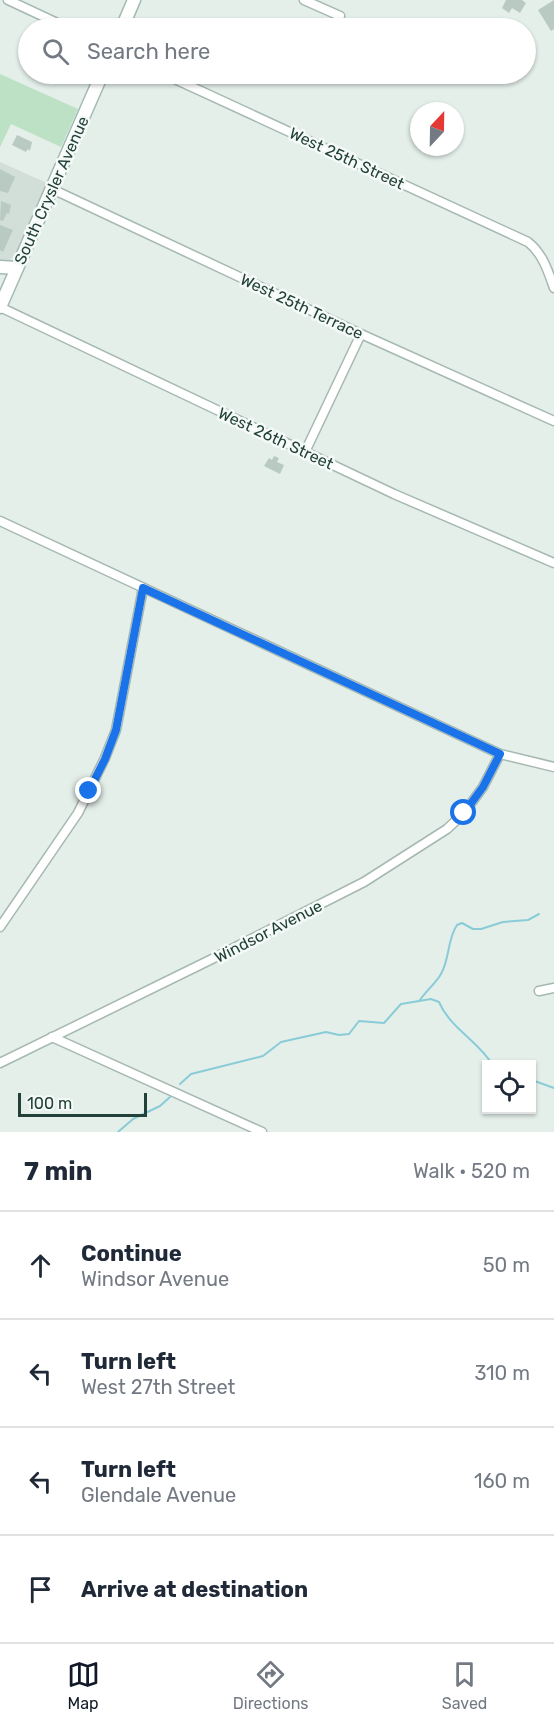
<!DOCTYPE html>
<meta charset="utf-8">
<style>
:root{--surface:#fff;--page:#f2f2f3;--text:#1f2937;--muted:#747a83;--line:#e0e1e3;--accent:#111827}
body{margin:0;font-family:Rubik,sans-serif;background:var(--page);color:var(--text)}
.controls{position:absolute;right:18px;bottom:18px;display:grid;overflow:hidden;border-radius:0px;box-shadow:0 2px 4px #0004}
.controls button{width:54px;height:54px;display:grid;place-items:center;padding:0;border:0;border-bottom:2px solid var(--line);background:var(--surface);color:var(--text);font:30px sans-serif}
.compass{position:absolute;left:410px;top:102px;width:54px;height:54px;border-radius:50%;background:var(--surface);box-shadow:0 2px 4px #0004;rotate:22deg}
.scale{position:absolute;left:18px;bottom:15px;width:129px;box-sizing:border-box;padding-left:6px;border:3px solid #224239;border-top:0;font-size:16px;line-height:21px;white-space:nowrap;color:#224239;-webkit-text-stroke:4px #f5faf8;paint-order:stroke}
.stop{position:absolute;width:18px;height:18px;margin:-14px;border:4px solid #1a73e8;border-radius:50%;background:#fff}
.stop.end{background:#1a73e8;border-color:#fff;box-shadow:0 2px 6px #0008}
.list{margin:0;padding:0;list-style:none}
h2{display:flex;justify-content:space-between;align-items:center;height:78px;margin:0;padding:0 24px;font-size:26px}
h2 small{font-size:20px;font-weight:400;color:var(--muted)}
.list li{display:grid;grid-template-columns:39px 1fr auto;gap:18px;align-items:center;box-sizing:border-box;height:108px;padding:0 24px;border-top:2px solid var(--line)}
.list b{display:block;font-size:22px;white-space:nowrap}
.list p{margin:0;font-size:20px;white-space:nowrap;color:var(--muted)}
.list em{font-size:20px;font-style:normal;color:var(--muted)}
.icon{flex:none;width:33px;height:33px;fill:none;stroke:currentColor;stroke-width:2;stroke-linecap:round;stroke-linejoin:round}
.map{position:relative;flex:none;width:554px;height:1132px;overflow:hidden}
.search{position:absolute;background:var(--surface);box-shadow:0 2px 4px #0004;left:18px;right:18px;top:18px;height:66px;display:flex;align-items:center;gap:15px;box-sizing:border-box;padding:0 21px;border-radius:33px;color:var(--muted);font-size:22px}
.sheet{height:510px;background:var(--surface)}
nav{display:flex;justify-content:space-around;align-items:center;box-sizing:border-box;height:84px;border-top:2px solid var(--line);background:var(--surface);font-size:16px;color:var(--muted)}
nav a{display:grid;justify-items:center;gap:3px}
nav .on{color:var(--accent)}
.map>svg:first-child{display:block}
</style>
<div class="map">
<svg width="554" height="1132" viewBox="0 0 554 1132">
<rect width="100%" height="100%" fill="#e4efea"/>
<polygon fill="#d2dfd9" points="0,162 47,183 14,257 7,262 0,262"/>
<polygon fill="#bce1c5" points="0,74 78,109 61,147 11,124 0,147"/>
<g fill="none" stroke-linecap="round" stroke-linejoin="round">
<g stroke="#89ccd7" stroke-width="2">
<path d="M420,1000c6,-9 16,-17 21,-26 9,-16 6,-34 16,-49l5,-2 11,6h8l22,-7 25,-2 11,-6"/>
<polyline points="532,1080 554,1088"/>
<path d="M180,1084l11,-10 72,-18 18,-14 45,-10 13,3 10,-1 10,-13 25,2 17,-19 30,-5 8,3c11,26 39,39 53,62"/>
<polyline points="118,1132 133,1119 160,1106 170,1097"/>
</g>
</g>
<g fill="#b9cac3">
<polygon points="506,0 522,0 526,3 520,13 512,8 509,13 502,8"/>
<polygon points="554,0 554,29 551,31 538,10"/>
<polygon points="17,135 32,142 30,151 28,149 26,152 12,145"/>
<polygon points="0,169 15,177 8,193 0,191"/>
<polygon points="1,201 11,205 9,214 7,213 3,221 0,220"/>
<polygon points="0,225 13,230 3,252 0,250"/>
<polygon points="274,456 279,458 277,462 284,465 280,474 264,466 267,461 269,458 272,460"/>
</g>
<g fill="none" stroke-linecap="round" stroke-linejoin="round">
<g stroke="#a6b8b1" stroke-width="11">
<g id="street">
<polyline points="8,0 68,28"/>
<polyline points="304,0 340,16"/>
<path d="M164,74l364,168c15,12 20,29 26,46"/>
<polyline points="52,189 361,334 554,421"/>
<polyline points="0,307 394,494 554,563"/>
<polyline points="305,452 361,334"/>
<polyline points="0,521 500,754 554,767"/>
<polyline points="0,927 78,813 105,758 116,730 143,588"/>
<polyline points="539,991 554,988"/>
<polyline points="52,1037 262,1132"/>
<polyline points="0,1063 212,959 364,882 447,829 464,813 483,787 500,754"/>
</g>
</g>
<g stroke="#a2bbb2" stroke-width="15">
<g id="secondary">
<polyline points="122,28 134,0"/>
<polyline points="0,267 17,268"/>
<polyline points="0,307 102,74"/>
</g>
</g>
<use href="#street" stroke="#fff" stroke-width="8"/>
<use href="#secondary" stroke="#fff" stroke-width="12"/>
</g>
<g fill="none" stroke-linecap="round" stroke-linejoin="round">
<polyline stroke="#1a73e8" stroke-width="8" points="89,791 105,759 116,730 143,588 500,754 483,787 464,813"/>
</g>
<g text-anchor="middle" stroke-width="5" stroke-linejoin="round" paint-order="stroke">
<g font-size="16" fill="#224239" stroke="#f5faf8">
<text transform="translate(347 158) rotate(25)" y="6">West 25th Street</text>
<text transform="translate(51 190) rotate(-66)" y="6">South Crysler Avenue</text>
<text transform="translate(302 306) rotate(25)" y="6">West 25th Terrace</text>
<text transform="translate(276 438) rotate(25)" y="6">West 26th Street</text>
<text transform="translate(268 931) rotate(-27)" y="6">Windsor Avenue</text>
</g>
</g>
</svg>
<div class="controls">
<button><svg class="icon" aria-label="locate" viewBox="0 0 24 24"><circle cx="12" cy="12" r="6"/><path d="M12 2v4M12 18v4M2 12h4M18 12h4"/></svg></button>
</div>
<svg class="compass" viewBox="-18 -18 36 36"><path d="M0-13l5 13h-10z" fill="#e53935"/><path d="M0 13l5-13h-10z" fill="#747a83"/></svg>
<div class="scale">100 m</div>
<div class="stop" style="left:464px;top:813px"></div>
<div class="stop end" style="left:89px;top:791px"></div>
<div class="search"><svg class="icon" aria-label="search" viewBox="0 0 24 24"><circle cx="10" cy="10" r="6"/><path d="M15 15l6 6"/></svg>Search here</div>
</div>
<section class="sheet">
<h2>7 min<small>Walk · 520 m</small></h2>
<ul class="list">
<li><svg class="icon" aria-label="ahead" viewBox="0 0 24 24"><path d="M12 20V5M6 11l6-6 6 6"/></svg><div><b>Continue</b><p>Windsor Avenue</p></div><em>50 m</em></li>
<li><svg class="icon" aria-label="left" viewBox="0 0 24 24"><path d="M17 20v-9H6M10 6l-5 5 5 5"/></svg><div><b>Turn left</b><p>West 27th Street</p></div><em>310 m</em></li>
<li><svg class="icon" aria-label="left" viewBox="0 0 24 24"><path d="M17 20v-9H6M10 6l-5 5 5 5"/></svg><div><b>Turn left</b><p>Glendale Avenue</p></div><em>160 m</em></li>
<li><svg class="icon" aria-label="arrive" viewBox="0 0 24 24"><path d="M6 21V4h12l-3 4 3 4H6"/></svg><div><b>Arrive at destination</b></div></li>
</ul>
</section>
<nav>
<a class="on"><svg class="icon" aria-label="map" viewBox="0 0 24 24"><path d="M3 6l6-2 6 2 6-2v14l-6 2-6-2-6 2zM9 4v14M15 6v14"/></svg>Map</a>
<a><svg class="icon" aria-label="directions" viewBox="0 0 24 24"><path d="M12 3l9 9-9 9-9-9zM9 14v-3h6M13 9l2 2-2 2"/></svg>Directions</a>
<a><svg class="icon" aria-label="saved" viewBox="0 0 24 24"><path d="M7 4h10v16l-5-4-5 4z"/></svg>Saved</a>
</nav>
